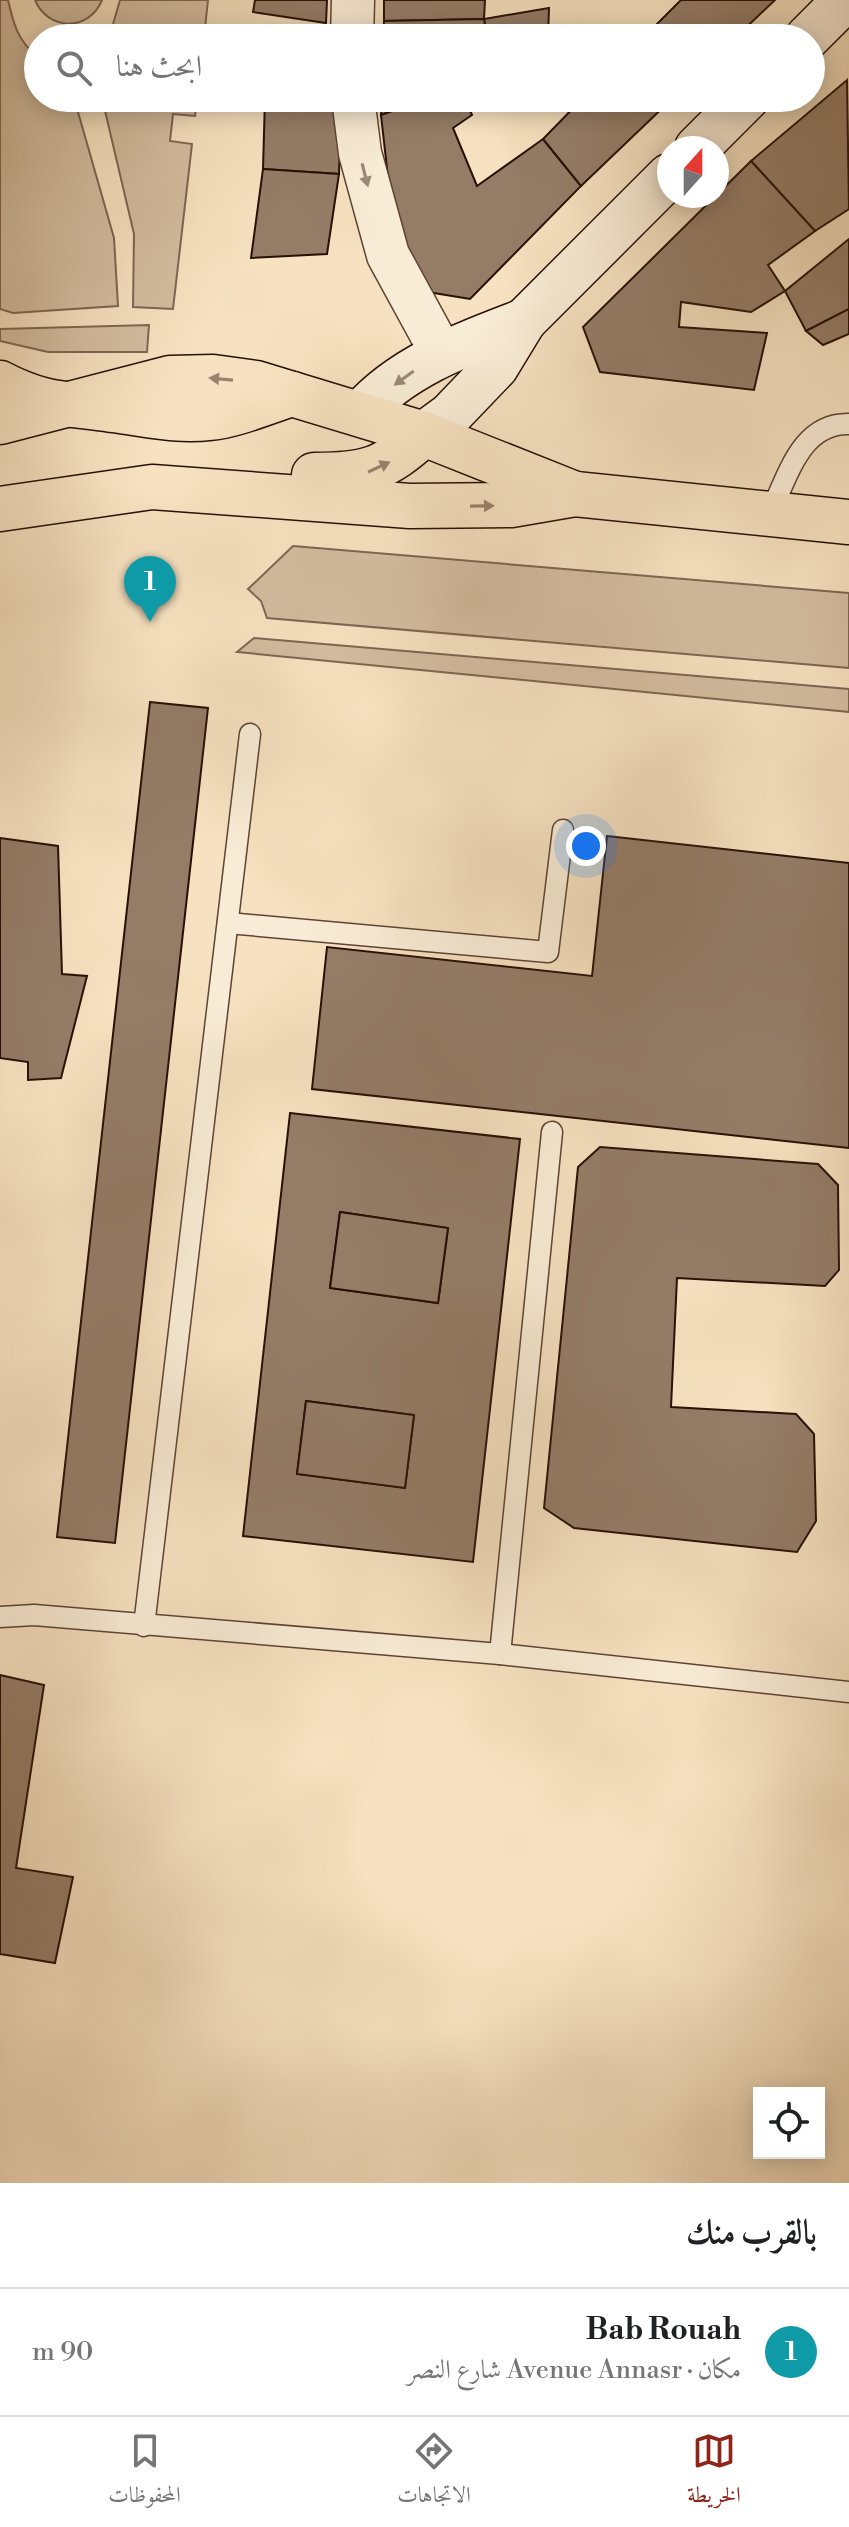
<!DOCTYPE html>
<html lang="ar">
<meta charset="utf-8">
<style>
:root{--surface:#fff;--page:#f2f2f2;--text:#202124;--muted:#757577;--line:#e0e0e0;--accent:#8f2418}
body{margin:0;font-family:"Libre Bodoni",Amiri,serif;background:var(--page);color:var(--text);direction:rtl}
.controls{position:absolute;right:24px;bottom:24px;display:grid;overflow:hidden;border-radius:0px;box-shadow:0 4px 20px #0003}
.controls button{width:72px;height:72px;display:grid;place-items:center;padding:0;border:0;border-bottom:2px solid var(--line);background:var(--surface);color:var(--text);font:40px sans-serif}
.compass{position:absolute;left:657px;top:136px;width:72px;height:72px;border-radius:50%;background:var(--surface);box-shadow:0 4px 20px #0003;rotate:21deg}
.you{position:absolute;left:586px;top:846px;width:28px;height:28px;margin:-20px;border:6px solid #fff;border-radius:50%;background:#1a73e8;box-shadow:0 0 0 12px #1a73e833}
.badge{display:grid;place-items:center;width:52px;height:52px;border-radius:50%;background:var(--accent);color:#fff;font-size:26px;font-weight:700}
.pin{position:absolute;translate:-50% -66px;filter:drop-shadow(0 2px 4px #0008)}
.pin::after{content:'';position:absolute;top:42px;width:28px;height:24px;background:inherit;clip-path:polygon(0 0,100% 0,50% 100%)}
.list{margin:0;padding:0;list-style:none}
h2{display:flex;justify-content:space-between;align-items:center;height:104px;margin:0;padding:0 32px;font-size:34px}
h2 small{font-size:26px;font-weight:400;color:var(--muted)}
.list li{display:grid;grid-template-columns:52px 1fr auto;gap:24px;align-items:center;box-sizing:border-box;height:128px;padding:0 32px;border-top:2px solid var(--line)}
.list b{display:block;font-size:30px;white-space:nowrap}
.list p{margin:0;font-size:26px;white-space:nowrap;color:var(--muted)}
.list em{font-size:26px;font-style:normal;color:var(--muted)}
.icon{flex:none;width:44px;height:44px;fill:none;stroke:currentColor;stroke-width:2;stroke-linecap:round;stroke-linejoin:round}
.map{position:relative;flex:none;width:849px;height:2183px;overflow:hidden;direction:ltr}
.search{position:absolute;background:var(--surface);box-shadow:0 4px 20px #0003;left:24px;right:24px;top:24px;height:88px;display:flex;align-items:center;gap:20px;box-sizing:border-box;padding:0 28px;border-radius:44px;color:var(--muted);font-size:30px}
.sheet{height:232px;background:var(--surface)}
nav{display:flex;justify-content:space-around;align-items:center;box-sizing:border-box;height:112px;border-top:2px solid var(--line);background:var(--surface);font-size:22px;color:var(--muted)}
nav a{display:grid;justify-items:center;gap:4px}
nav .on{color:var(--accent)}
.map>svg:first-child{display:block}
</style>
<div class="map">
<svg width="849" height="2183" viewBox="0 0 849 2183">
<rect width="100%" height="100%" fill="#f6e1c0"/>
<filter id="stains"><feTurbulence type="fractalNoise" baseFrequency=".0025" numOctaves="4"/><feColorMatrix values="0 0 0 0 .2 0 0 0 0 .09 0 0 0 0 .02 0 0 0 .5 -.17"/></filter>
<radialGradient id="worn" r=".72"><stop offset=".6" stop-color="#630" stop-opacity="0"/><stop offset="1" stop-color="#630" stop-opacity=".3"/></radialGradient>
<g fill="#d3bda0" stroke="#7e6653" stroke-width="2">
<path d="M0,0h8c5,22 10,43 30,56v42h36l40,140 4,68 -105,7 -13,-4z"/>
<path d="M35,0h67c-13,32 -54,31 -67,0z"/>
<polygon points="120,0 208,0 204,38 109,38"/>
<polygon points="102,98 197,98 195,116 173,114 170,141 192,144 173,309 133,307 134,234"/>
<polygon points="149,325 147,352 48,352 0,341 0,329"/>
<polygon points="293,546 849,593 849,668 267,618 261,601 248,589"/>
<polygon points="254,638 849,689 849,712 237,652"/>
</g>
<g fill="#947c67" stroke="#290f06" stroke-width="2" fill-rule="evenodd">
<polygon points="255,0 327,0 326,23 253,12"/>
<polygon points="384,0 485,0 484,19 384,21"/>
<polygon points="681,0 775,0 735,38 643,38"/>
<polygon points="549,8 548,38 487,38 484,19"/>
<polygon points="484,19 487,38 383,38 384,21"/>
<polygon points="847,80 849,209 815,231 751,161"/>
<polygon points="265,98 341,98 339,174 263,169"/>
<polygon points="382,98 429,98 381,115"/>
<polygon points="429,98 465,98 472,115 453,128 477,186 543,139 581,186 470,299 422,291 393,222 381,115"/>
<polygon points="583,98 673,98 581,186 543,139"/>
<polygon points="751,161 815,231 768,265 785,291 751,312 681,302 679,327 767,333 754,390 600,372 583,327"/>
<polygon points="263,169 339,174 327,254 251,258"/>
<polygon points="849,239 849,309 806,331 785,291"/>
<polygon points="849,309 849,334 823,345 806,331"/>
<polygon points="150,702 208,708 115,1543 57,1537"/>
<polygon points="607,836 849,863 849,1148 312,1089 327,947 592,976"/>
<polygon points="0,838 58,846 62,974 87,976 61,1078 28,1080 28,1062 0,1058"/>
<path d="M290,1113l230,26 -47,423 -230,-26zM340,1212l108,16 -10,75 -108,-15zM306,1401l108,14 -9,73 -108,-14z"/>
<polygon points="600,1147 818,1164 838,1185 839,1270 825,1286 677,1278 671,1407 796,1414 814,1434 816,1521 797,1552 574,1528 544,1508 578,1167"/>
<polygon points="340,1212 448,1228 438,1303 330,1288"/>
<polygon points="306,1401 414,1415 405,1488 297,1474"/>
<polygon points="0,1675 44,1685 16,1868 73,1877 55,1963 0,1954"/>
</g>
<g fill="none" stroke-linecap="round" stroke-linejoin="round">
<g stroke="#5c4434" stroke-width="23">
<g id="lane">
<path d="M769,515c19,-38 31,-92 80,-91"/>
<polyline points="228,923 548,952 563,830"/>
<polyline points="0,1617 34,1615 500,1654 849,1692"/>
<polyline points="144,1626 250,734"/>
<polyline points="500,1654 552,1132"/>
</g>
</g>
<g stroke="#5c4434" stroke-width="45">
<g id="street">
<polyline points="352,38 353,0"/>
<polyline points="353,98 360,153 388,255 442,354"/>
</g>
</g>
<g stroke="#290f06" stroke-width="47">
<g id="secondary">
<polyline points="807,38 845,0"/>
<polyline points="697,148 747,98"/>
<path d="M361,413c42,-48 106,-70 163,-92"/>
<polyline points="424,434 450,415 496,367 524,321 669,176"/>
</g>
</g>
<g stroke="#290f06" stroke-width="47">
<g id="primary">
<path d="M0,383c44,23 66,20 112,27 34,4 63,12 98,8 27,-3 56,-16 82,-24"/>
<polyline points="0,422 170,378 213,377 256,383 424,434 575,494"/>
<path d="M314,475c53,0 70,-5 110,-41"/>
<polyline points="0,509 152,487 410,506 511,505 575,494 849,522"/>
</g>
</g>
<use href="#lane" stroke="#f9ecd6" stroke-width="20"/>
<use href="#street" stroke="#f9ecd6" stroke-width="42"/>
<use href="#secondary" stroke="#f9ecd6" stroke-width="44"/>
<use href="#primary" stroke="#f6e1c0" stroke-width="44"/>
</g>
<defs><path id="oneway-solid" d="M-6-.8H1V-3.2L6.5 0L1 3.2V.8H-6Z" transform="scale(2)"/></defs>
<g fill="#9b8978">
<use href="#oneway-solid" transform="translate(365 175) rotate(76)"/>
<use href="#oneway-solid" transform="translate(404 378) rotate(144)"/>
</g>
<g fill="#9a826c">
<use href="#oneway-solid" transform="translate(221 379) rotate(-175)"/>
<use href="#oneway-solid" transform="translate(379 467) rotate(-25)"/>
<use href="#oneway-solid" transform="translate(482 506) rotate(-1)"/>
</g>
<rect width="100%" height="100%" filter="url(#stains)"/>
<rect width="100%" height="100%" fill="url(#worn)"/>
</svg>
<div class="controls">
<button><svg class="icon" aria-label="locate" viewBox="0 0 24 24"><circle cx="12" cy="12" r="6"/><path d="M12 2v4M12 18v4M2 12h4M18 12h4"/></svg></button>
</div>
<svg class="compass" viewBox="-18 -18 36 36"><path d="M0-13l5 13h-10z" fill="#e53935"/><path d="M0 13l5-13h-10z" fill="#757577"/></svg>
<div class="you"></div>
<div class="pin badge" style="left:150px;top:622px;background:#0f9aa8">1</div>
<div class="search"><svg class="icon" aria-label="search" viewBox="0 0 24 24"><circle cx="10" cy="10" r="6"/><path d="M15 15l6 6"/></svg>ابحث هنا</div>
</div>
<section class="sheet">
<h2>بالقرب منك<small></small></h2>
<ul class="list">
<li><span class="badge" style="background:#0f9aa8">1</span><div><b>Bab Rouah</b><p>مكان · Avenue Annasr شارع النصر</p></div><em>90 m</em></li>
</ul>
</section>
<nav>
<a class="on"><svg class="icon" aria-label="map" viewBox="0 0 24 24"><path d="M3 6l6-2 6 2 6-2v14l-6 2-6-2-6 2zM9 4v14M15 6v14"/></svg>الخريطة</a>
<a><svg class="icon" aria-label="directions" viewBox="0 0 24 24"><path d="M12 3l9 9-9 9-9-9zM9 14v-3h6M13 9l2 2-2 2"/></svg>الاتجاهات</a>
<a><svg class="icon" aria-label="saved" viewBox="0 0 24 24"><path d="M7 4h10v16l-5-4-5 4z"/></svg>المحفوظات</a>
</nav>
